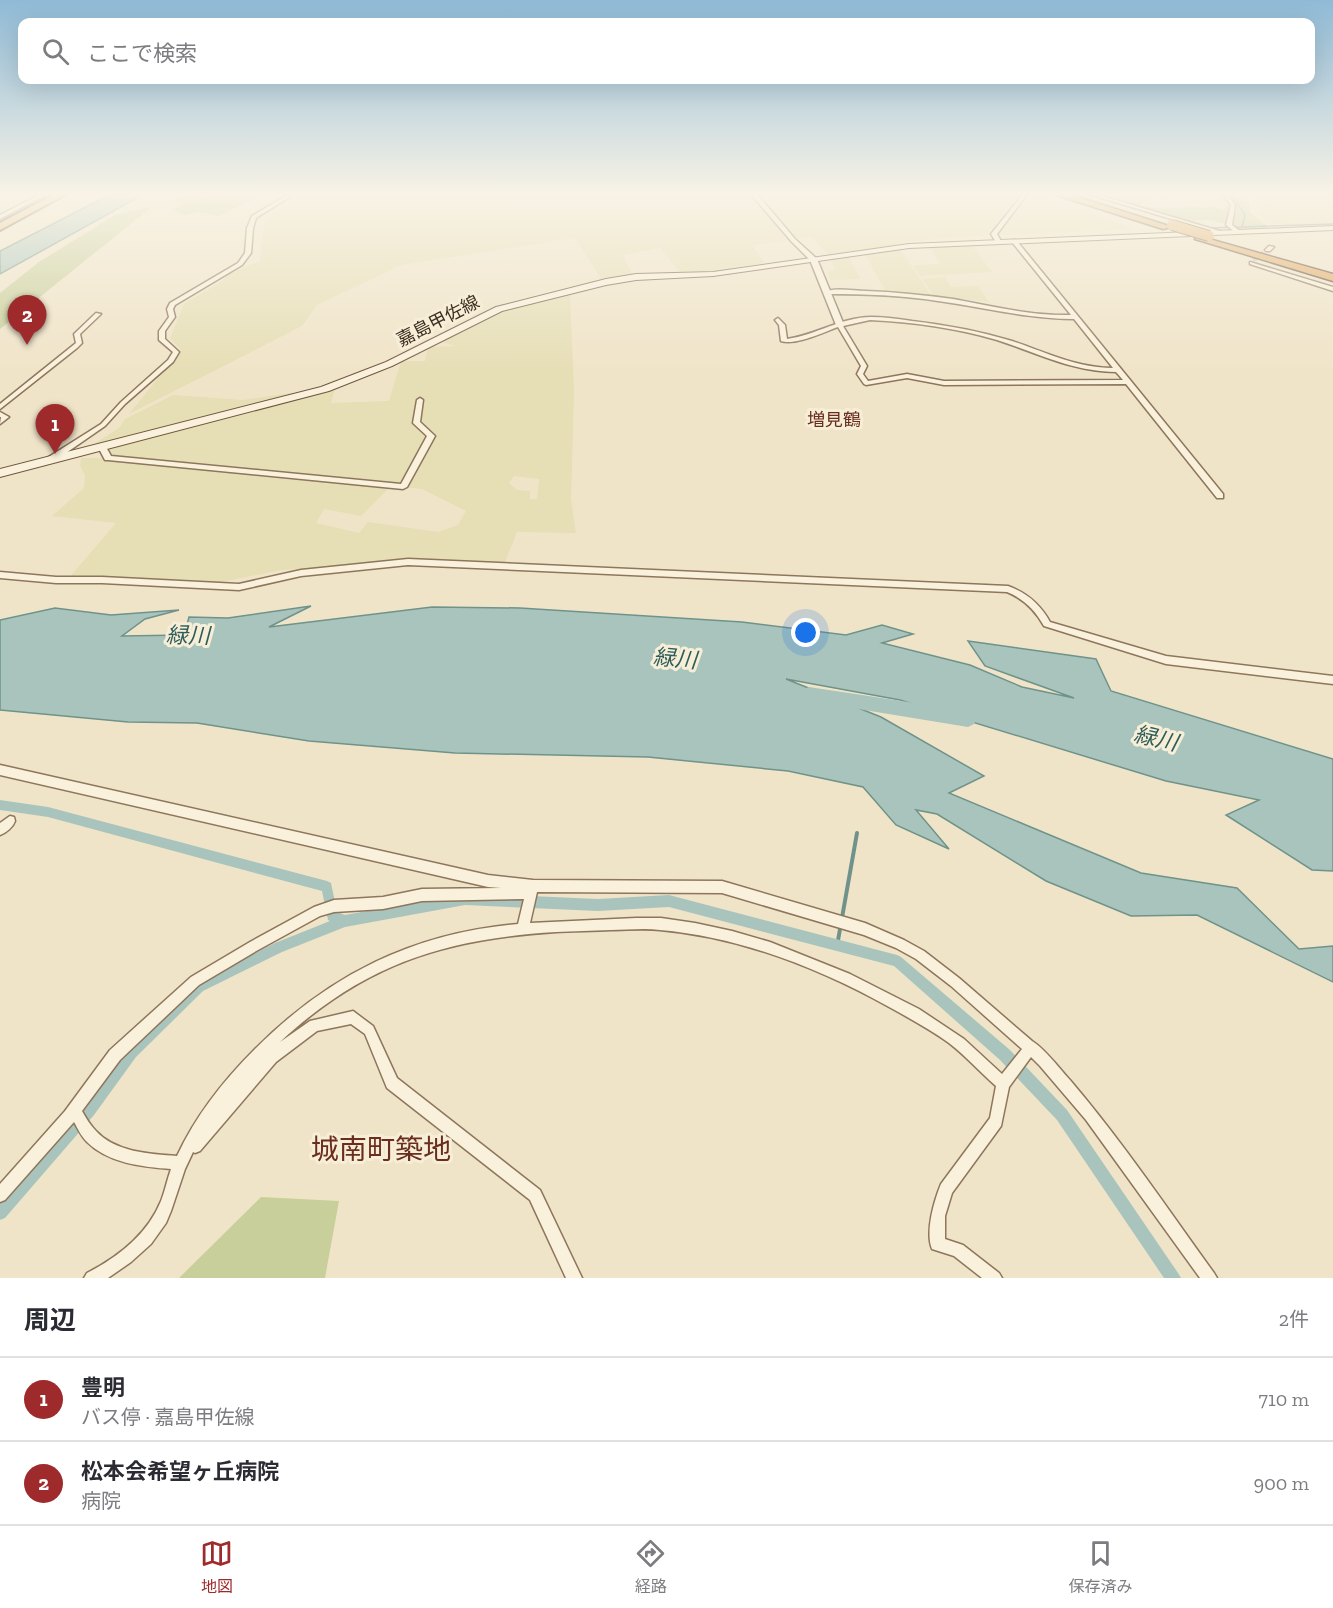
<!DOCTYPE html>
<html lang="ja">
<meta charset="utf-8">
<style>
:root{--surface:#fff;--page:#f7f7f7;--text:#2b2b33;--muted:#7c7c81;--line:#e1e1e2;--accent:#9e2a2b}
body{margin:0;font-family:"Zilla Slab","Noto Sans JP",serif;background:var(--page);color:var(--text)}
.you{position:absolute;left:806px;top:633px;width:21px;height:21px;margin:-15px;border:4px solid #fff;border-radius:50%;background:#1a73e8;box-shadow:0 0 0 9px #1a73e833}
.badge{display:grid;place-items:center;width:39px;height:39px;border-radius:50%;background:var(--accent);color:#fff;font-size:20px;font-weight:700}
.pin{position:absolute;translate:-50% -50px;filter:drop-shadow(0 2px 3px #0008)}
.pin::after{content:'';position:absolute;top:32px;width:21px;height:18px;background:inherit;clip-path:polygon(0 0,100% 0,50% 100%)}
.list{margin:0;padding:0;list-style:none}
h2{display:flex;justify-content:space-between;align-items:center;height:78px;margin:0;padding:0 24px;font-size:26px}
h2 small{font-size:20px;font-weight:400;color:var(--muted)}
.list li{display:grid;grid-template-columns:39px 1fr auto;gap:18px;align-items:center;box-sizing:border-box;height:84px;padding:0 24px;border-top:2px solid var(--line)}
.list b{display:block;font-size:22px;white-space:nowrap}
.list p{margin:0;font-size:20px;white-space:nowrap;color:var(--muted)}
.list em{font-size:20px;font-style:normal;color:var(--muted)}
.icon{flex:none;width:33px;height:33px;fill:none;stroke:currentColor;stroke-width:2;stroke-linecap:round;stroke-linejoin:round}
.map{position:relative;flex:none;width:1333px;height:1278px;overflow:hidden}
.search{position:absolute;background:var(--surface);box-shadow:0 6px 24px #0002;left:18px;right:18px;top:18px;height:66px;display:flex;align-items:center;gap:15px;box-sizing:border-box;padding:0 21px;border-radius:12px;color:var(--muted);font-size:22px}
.sheet{height:246px;background:var(--surface)}
nav{display:flex;justify-content:space-around;align-items:center;box-sizing:border-box;height:84px;border-top:2px solid var(--line);background:var(--surface);font-size:16px;color:var(--muted)}
nav a{display:grid;justify-items:center;gap:3px}
nav .on{color:var(--accent)}
.map>svg:first-child{display:block}
</style>
<div class="map">
<svg width="1333" height="1278" viewBox="0 0 1333 1278">
<rect width="100%" height="100%" fill="#f0e4c8"/>
<g fill="#e6deb5" fill-rule="evenodd">
<polygon points="311,193 747,193 791,240 752,245 765,263 708,271 680,272 660,248 623,255 632,274 602,280 575,238 401,265 317,305 302,326 129,414 181,350 170,338 184,304 222,281 230,273 260,261 264,225 271,215 297,198"/>
<polygon points="755,193 1016,193 1019,194 986,235 896,243 931,295 885,290 862,249 828,254 812,237 798,239"/>
<polygon points="1031,193 1127,226 1132,230 1000,235 998,234"/>
<polygon points="1244,193 1333,193 1333,223 1274,224 1260,216 1253,200"/>
<polygon points="971,244 992,272 920,276 913,265 940,264 929,246"/>
<polygon points="849,257 860,279 831,280 827,272 835,270 831,260"/>
<polygon points="945,277 951,287 978,286 989,302 934,296 922,279"/>
<path d="M570,293l4,99 -3,107 5,34 -59,-1 -14,35 -128,-3 -94,6 -83,17 -130,-8 48,-56 -64,-7 32,-28 1,-13 -5,-9 1,-8h27l2,-10 225,-59 -4,14 58,-2 12,-40h24l3,-14 28,-1 -17,-5 51,-25 25,-10zM514,476l25,3 -2,20h-7v-8l-13,-1 -8,-7zM391,486l31,3 44,22 -8,14 -20,7 -70,-10 -9,11 -43,-10 8,-14 37,7z"/>
<polygon points="291,393 294,393 94,444 119,428 125,419 173,395 243,400"/>
</g>
<g fill="#c9cf9b">
<polygon points="187,193 208,197 217,193 268,193 218,216 199,212 185,215 172,210 185,204 173,200"/>
<path d="M1116,193h89l-3,5 -18,-5 -2,4 -18,3 -15,-3 -9,8c17,5 31,4 47,2 9,-1 16,3 24,-1l13,4 3,-6 -9,-5h5l-7,-6h23l10,11 1,9 20,15 -33,1 -9,-5 -21,-4 -20,1 -70,-20z"/>
<polygon points="153,206 0,329 0,293 39,262 115,215"/>
<polygon points="261,1197 339,1201 325,1278 179,1278"/>
</g>
<g fill="#a9c4bc" stroke="#6f938a" stroke-width="1.5">
<polygon points="113,193 146,193 0,274 0,251"/>
<polygon points="311,606 269,627 432,607 520,608 742,622 846,635 882,625 913,634 882,643 970,665 1022,687 1074,698 985,666 968,641 1096,659 1111,691 1333,759 1333,871 1312,870 1226,815 1259,800 1166,781 900,700 786,679 881,717 984,776 949,793 1141,873 1237,888 1299,949 1333,946 1333,982 1197,915 1131,916 1046,881 937,814 916,810 949,849 896,825 863,787 788,771 648,757 455,753 309,741 197,723 128,722 0,710 0,620 55,608 111,615 179,610 145,619 122,636 184,635 189,617 228,618"/>
</g>
<g fill="none" stroke-linecap="round" stroke-linejoin="round">
<g stroke="#6f938a" stroke-width="1.5">
<polyline points="1242,227 1333,224"/>
<polyline points="1208,228 1242,227 1245,215 1231,193"/>
</g>
<polyline stroke="#6f938a" stroke-width="4" points="837,946 857,833"/>
<polygon fill="#a9c4bc" fill-rule="evenodd" points="0,800 48,807 327,881 331,883 337,912 345,915 465,893 598,899 669,895 897,955 901,957 1010,1050 1067,1110 1178,1273 1181,1278 1164,1278 1057,1120 1000,1060 894,966 669,907 598,911 465,905 345,927 282,952 203,991 136,1057 94,1115 5,1218 0,1220 0,1202 84,1105 126,1047 195,983 275,943 330,921 328,920 322,891 48,817 0,810"/>
<polygon fill="#a9c4bc" fill-rule="evenodd" points="809,687 968,711 974,714 977,719 974,724 968,727 809,701 803,699 800,694 803,689"/>
<polyline stroke="#ccc0a6" stroke-width="5" stroke-dasharray="5 3" stroke-linecap="butt" points="1253,260 1268,250"/>
<g stroke="#8d765c" stroke-width="3">
<g id="minor">
<polygon points="43,193 49,193 0,219 0,215"/>
<polygon points="291,193 296,193 256,218 253,228 251,253 242,265 175,305 173,309 175,317 165,331 165,339 179,352 173,362 125,404 105,426 53,462 47,462 47,458 101,424 121,402 168,360 173,352 159,340 159,331 169,317 167,309 170,303 238,263 245,253 247,228 252,216"/>
<polygon points="1024,193 1028,193 997,234 1001,241 996,242 991,234"/>
<polygon points="1085,193 1092,193 1223,232 1218,233"/>
<polygon points="1222,193 1226,193 1235,205 1232,225 1240,231 1240,233 1236,233 1226,225 1231,205"/>
<path d="M1012,240h4l207,254v4h-6l-91,-114 -182,1 -37,-7 -41,7 -2,-1 -7,-10 4,-8 -23,-39c-14,5 -43,19 -57,14l-2,-16 -4,-5 3,-2 7,7 2,14c29,-4 55,-22 84,-22 14,0 28,2 41,4 34,4 67,10 100,20 33,11 65,27 101,27l-39,-49c-47,0 -91,-12 -136,-18 -37,-6 -73,-7 -110,-7l-3,-2c11,-5 29,-1 41,-1 29,1 58,4 87,8 39,7 78,17 118,16l-59,-73zM870,320c42,2 86,8 127,20 40,13 76,32 119,32l7,8 -179,1 -37,-7 -39,7 -5,-7 4,-8 -24,-40z"/>
<polygon points="1269,246 1274,247 1270,251 1266,251 1265,250"/>
<polygon points="1250,262 1333,287 1333,291 1250,264"/>
<polygon points="96,313 101,314 80,334 82,343 77,348 0,409 0,404 76,343 74,334"/>
<polygon points="420,398 423,400 420,422 435,436 407,487 403,489 108,460 105,460 98,447 99,445 105,445 111,456 401,484 427,436 413,423 417,400"/>
<polygon points="0,412 9,417 0,424 1,417 0,417"/>
<path d="M408,559l600,27c19,7 32,18 42,36l116,34 167,20v8l-167,-20 -122,-38c-9,-16 -20,-27 -37,-34l-599,-27 -107,11 -62,14 -137,-7h-46l-56,-5v-6l56,5h46l137,7 62,-14z"/>
<path d="M0,765l488,110 45,5 189,1 143,42 39,17 20,11 35,27 73,63c12,7 28,28 38,39 52,61 97,128 144,193l3,5h-17l-114,-158 -46,-54 -9,-9 -22,30 -8,39 -49,67 -7,23v23l18,6 36,28 3,5h-20l-28,-22 -22,-7c-7,-17 2,-48 9,-65l49,-66 6,-32c-16,-14 -30,-30 -47,-43 -18,-13 -38,-24 -58,-35 -70,-39 -150,-71 -231,-78 -16,-2 -33,0 -49,0 -19,1 -37,1 -55,2 -112,7 -192,32 -276,110l30,-21 43,-10 20,15 24,52 143,112 42,88h-16l-36,-78 -143,-112 -22,-54 -14,-10 -34,7 -41,31 -76,89 -5,2 -2,-1 -8,17 -14,42 -5,12 -15,21 -20,18 -23,16h-24l3,-5c31,-16 60,-38 74,-72 4,-10 6,-21 10,-32 -29,-2 -63,-6 -84,-27 -6,-6 -9,-13 -13,-20l-69,78 -5,2v-18l65,-73 45,-61 81,-73 59,-35 64,-35 20,-7 49,-3 39,-8 79,-1 -13,-1 -488,-112zM537,892l185,1 142,42 32,13 20,11 35,27 71,63 -20,25 -38,-35 -45,-30 -69,-35 -80,-32 -38,-11 -37,-8 -34,-5h-25l-106,5zM524,899l-6,25c-105,9 -189,51 -263,125 -32,32 -59,66 -78,107 -27,-2 -62,-4 -81,-25 -6,-6 -10,-13 -14,-20l38,-51 79,-75 59,-35 62,-34 14,-4 49,-3 39,-8z"/>
<path d="M10,816l4,1 1,4c-2,6 -9,12 -15,14v-12z"/>
</g>
</g>
<g stroke="#8d765c" stroke-width="3">
<polygon id="tertiary" points="750,193 756,193 795,239 817,259 844,325 843,327 836,325 810,260 791,241"/>
</g>
<g stroke="#6f573f" stroke-width="2">
<polygon id="secondary" points="1333,226 1333,230 909,248 713,276 636,280 606,285 502,311 392,366 329,391 0,477 0,469 321,387 386,362 496,307 606,279 636,274 713,272 909,244"/>
</g>
<g stroke="#5b4430" stroke-width="4">
<polygon id="trunk" points="57,193 68,193 0,230 0,223"/>
</g>
<g stroke="#5b4430" stroke-width="3">
<g id="motorway">
<polygon points="1050,193 1065,193 1172,227 1163,229"/>
<polygon points="1195,235 1333,274 1333,281 1195,239"/>
</g>
</g>
<use href="#minor" fill="#faf1dc" fill-rule="evenodd"/>
<use href="#tertiary" fill="#faf1dc" fill-rule="evenodd"/>
<use href="#secondary" fill="#faf1dc" fill-rule="evenodd"/>
<use href="#trunk" fill="#eabe7c" fill-rule="evenodd"/>
<use href="#motorway" fill="#e0a458" fill-rule="evenodd"/>
<g stroke="#5b4430" stroke-width="12" stroke-linecap="butt">
<polyline id="motorway-bridge" points="1172,225 1209,236"/>
</g>
<use href="#motorway-bridge" stroke="#e0a458" stroke-width="10"/>
</g>
<linearGradient id="sky" x2="0" y2="1"><stop stop-color="#8fbad6"/><stop offset="0.52" stop-color="#f8f3e6"/><stop offset="1" stop-color="#f8f3e6" stop-opacity="0"/></linearGradient>
<rect width="1333" height="372" fill="url(#sky)"/>
<g text-anchor="middle" stroke-width="6" stroke-linejoin="round" paint-order="stroke">
<g font-size="18" fill="#3d2e20" stroke="#f7eed8">
<text transform="translate(438 321) rotate(-27)" y="6">嘉島甲佐線</text>
</g>
<g font-size="18" fill="#6b2e1e" stroke="#f7eed8">
<text x="834" y="426">増見鶴</text>
</g>
<g font-size="22" font-style="italic" fill="#2f5d5a" stroke="#f7eed8">
<text transform="translate(188 635) rotate(1)" y="8">緑川</text>
<text transform="translate(675 658) rotate(5)" y="8">緑川</text>
<text transform="translate(1156 738) rotate(13)" y="8">緑川</text>
</g>
<g font-size="28" fill="#6b2e1e" stroke="#f7eed8">
<text x="381" y="1159">城南町築地</text>
</g>
</g>
</svg>
<div class="you"></div>
<div class="pin badge" style="left:55px;top:454px">1</div>
<div class="pin badge" style="left:27px;top:345px">2</div>
<div class="search"><svg class="icon" aria-label="search" viewBox="0 0 24 24"><circle cx="10" cy="10" r="6"/><path d="M15 15l6 6"/></svg>ここで検索</div>
</div>
<section class="sheet">
<h2>周辺<small>2件</small></h2>
<ul class="list">
<li><span class="badge">1</span><div><b>豊明</b><p>バス停 · 嘉島甲佐線</p></div><em>710 m</em></li>
<li><span class="badge">2</span><div><b>松本会希望ヶ丘病院</b><p>病院</p></div><em>900 m</em></li>
</ul>
</section>
<nav>
<a class="on"><svg class="icon" aria-label="map" viewBox="0 0 24 24"><path d="M3 6l6-2 6 2 6-2v14l-6 2-6-2-6 2zM9 4v14M15 6v14"/></svg>地図</a>
<a><svg class="icon" aria-label="directions" viewBox="0 0 24 24"><path d="M12 3l9 9-9 9-9-9zM9 14v-3h6M13 9l2 2-2 2"/></svg>経路</a>
<a><svg class="icon" aria-label="saved" viewBox="0 0 24 24"><path d="M7 4h10v16l-5-4-5 4z"/></svg>保存済み</a>
</nav>
